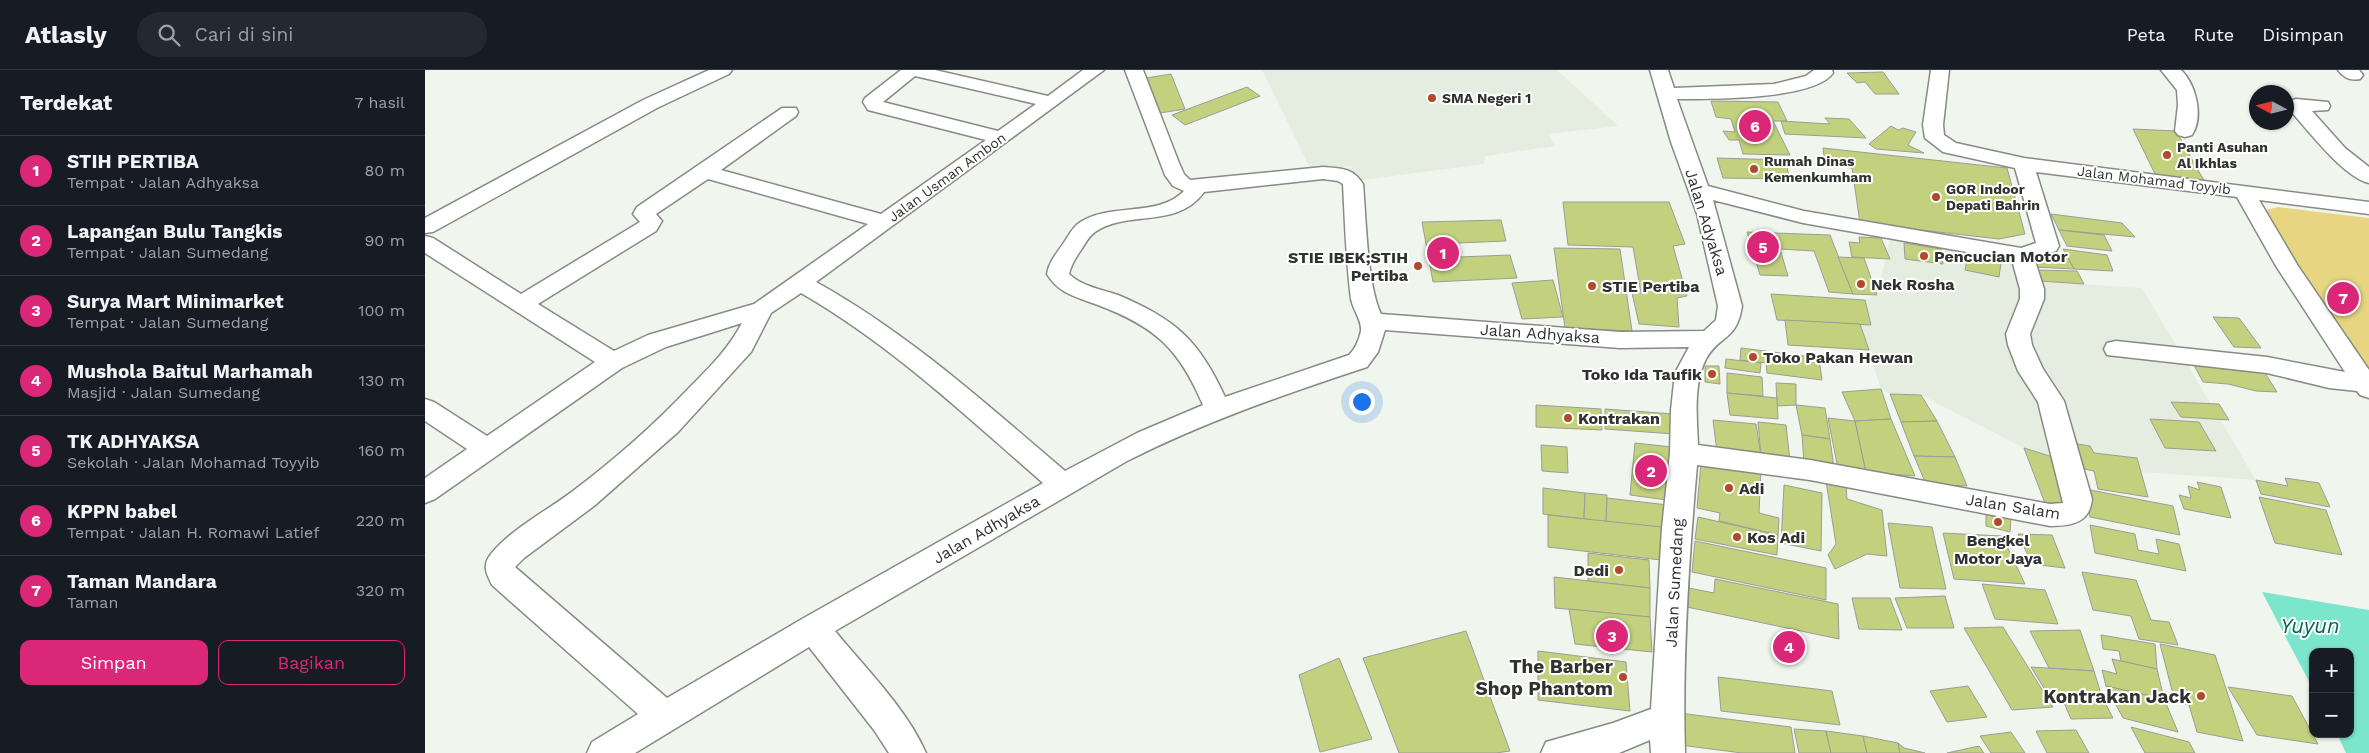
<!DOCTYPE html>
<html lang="id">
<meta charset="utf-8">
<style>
:root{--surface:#171b24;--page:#242831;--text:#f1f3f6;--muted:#9ea1a6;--line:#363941;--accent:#db2777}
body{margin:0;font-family:"Work Sans",sans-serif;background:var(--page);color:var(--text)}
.controls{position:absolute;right:15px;bottom:15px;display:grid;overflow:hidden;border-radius:10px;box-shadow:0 1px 4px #0004}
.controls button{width:45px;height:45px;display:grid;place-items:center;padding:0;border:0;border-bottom:1px solid var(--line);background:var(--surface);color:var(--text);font:25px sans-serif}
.compass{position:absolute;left:1824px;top:15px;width:45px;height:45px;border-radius:50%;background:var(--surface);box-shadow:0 1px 4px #0004;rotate:277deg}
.you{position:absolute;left:936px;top:331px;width:18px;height:18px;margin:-12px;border:4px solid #fff;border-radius:50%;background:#1a73e8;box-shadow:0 0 0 8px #1a73e833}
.badge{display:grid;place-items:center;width:32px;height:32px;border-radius:50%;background:var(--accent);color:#fff;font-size:16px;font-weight:700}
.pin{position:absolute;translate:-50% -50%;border:2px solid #fff;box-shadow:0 1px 5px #0006}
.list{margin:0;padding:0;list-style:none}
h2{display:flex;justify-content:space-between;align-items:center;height:65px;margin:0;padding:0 20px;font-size:21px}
h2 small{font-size:16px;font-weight:400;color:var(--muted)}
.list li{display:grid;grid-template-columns:32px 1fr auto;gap:15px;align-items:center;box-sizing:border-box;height:70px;padding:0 20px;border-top:1px solid var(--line)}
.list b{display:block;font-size:19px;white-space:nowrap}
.list p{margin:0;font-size:16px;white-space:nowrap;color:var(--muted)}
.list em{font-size:16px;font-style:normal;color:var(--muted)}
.actions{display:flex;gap:10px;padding:15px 20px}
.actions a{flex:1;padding:11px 0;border:1px solid var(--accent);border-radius:10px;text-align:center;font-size:18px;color:var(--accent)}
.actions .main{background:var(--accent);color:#fff}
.icon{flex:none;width:28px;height:28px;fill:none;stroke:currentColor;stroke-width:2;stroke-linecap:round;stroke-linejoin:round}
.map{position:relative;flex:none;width:1944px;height:683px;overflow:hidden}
header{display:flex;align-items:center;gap:30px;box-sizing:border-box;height:70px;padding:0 25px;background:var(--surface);border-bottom:1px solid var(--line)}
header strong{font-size:24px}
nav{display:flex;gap:28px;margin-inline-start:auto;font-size:18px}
.search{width:350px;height:45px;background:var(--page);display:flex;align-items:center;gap:12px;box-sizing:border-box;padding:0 18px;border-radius:28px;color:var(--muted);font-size:19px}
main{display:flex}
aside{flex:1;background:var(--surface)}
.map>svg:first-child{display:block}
</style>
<header>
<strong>Atlasly</strong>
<div class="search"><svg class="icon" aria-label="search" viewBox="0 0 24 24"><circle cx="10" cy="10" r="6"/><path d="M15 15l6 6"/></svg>Cari di sini</div>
<nav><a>Peta</a><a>Rute</a><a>Disimpan</a></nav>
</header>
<main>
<aside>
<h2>Terdekat<small>7 hasil</small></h2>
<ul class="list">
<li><span class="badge">1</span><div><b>STIH PERTIBA</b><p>Tempat · Jalan Adhyaksa</p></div><em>80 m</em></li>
<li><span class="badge">2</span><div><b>Lapangan Bulu Tangkis</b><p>Tempat · Jalan Sumedang</p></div><em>90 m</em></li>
<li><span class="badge">3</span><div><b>Surya Mart Minimarket</b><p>Tempat · Jalan Sumedang</p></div><em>100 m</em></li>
<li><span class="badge">4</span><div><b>Mushola Baitul Marhamah</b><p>Masjid · Jalan Sumedang</p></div><em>130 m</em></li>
<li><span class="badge">5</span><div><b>TK ADHYAKSA</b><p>Sekolah · Jalan Mohamad Toyyib</p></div><em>160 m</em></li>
<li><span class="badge">6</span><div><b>KPPN babel</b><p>Tempat · Jalan H. Romawi Latief</p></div><em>220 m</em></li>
<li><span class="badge">7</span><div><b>Taman Mandara</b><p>Taman</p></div><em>320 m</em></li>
</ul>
<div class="actions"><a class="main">Simpan</a><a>Bagikan</a></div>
</aside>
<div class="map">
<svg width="1944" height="683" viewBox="0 0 1944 683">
<rect width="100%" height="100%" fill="#f0f5ee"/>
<g fill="#e4eddf">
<polygon points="837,0 1132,0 1193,56 1123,64 1130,76 1060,86 1059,94 937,110 917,105 928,96 886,100"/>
<polygon points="1465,169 1502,173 1583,190 1605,211 1717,218 1831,410 1716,402 1634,389 1599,378 1496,325 1465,324 1456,319 1435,254 1440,230 1452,225"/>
</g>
<polygon fill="#e8d582" points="1853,137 1944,148 1944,307 1840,149 1841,140"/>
<polygon fill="#7be6cb" points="1837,522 1944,540 1944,683 1921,683 1912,664 1925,664 1925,582 1888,582 1888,619"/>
<g fill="#c3d17f" stroke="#9b9d95">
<polygon points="1458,2 1474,24 1450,24 1440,12 1432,13 1422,3"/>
<polygon points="746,4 760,39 735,43 721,8"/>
<polygon points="822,17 835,26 760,55 747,45"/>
<polygon points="1286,31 1353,32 1362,51 1348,51 1365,85 1318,84 1314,70 1304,70 1298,61 1310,62 1306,49 1291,47"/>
<polygon points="1400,48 1424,49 1441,68 1360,64 1356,51 1405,54"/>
<polygon points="1466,56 1473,60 1478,58 1491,62 1483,75 1499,83 1451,79 1444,74"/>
<polygon points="1708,59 1751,61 1781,114 1732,108"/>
<polygon points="1398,78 1582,98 1600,164 1574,169 1435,153 1427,98 1400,95"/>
<polygon points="1292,88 1360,90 1365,109 1298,108"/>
<polygon points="1138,132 1244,132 1260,174 1248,176 1262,226 1252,228 1254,257 1214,254 1207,223 1216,223 1208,177 1143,175"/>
<polygon points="1626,144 1697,153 1710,167 1634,160"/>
<polygon points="1076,150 1081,171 1033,173 1034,187 1085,185 1092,208 1008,212 997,152"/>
<polygon points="1634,160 1679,165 1687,181 1642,176"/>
<polygon points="1322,162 1405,165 1428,224 1404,222 1389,181 1355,179 1363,206 1335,205"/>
<polygon points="1434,167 1456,168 1465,189 1427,187 1424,172 1435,173"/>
<polygon points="1479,173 1516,179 1518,194 1480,189"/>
<polygon points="1129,178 1195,179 1207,261 1140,258"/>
<polygon points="1638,179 1682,185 1688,201 1649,199"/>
<polygon points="1543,185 1576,193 1574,207 1540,200"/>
<polygon points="1601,185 1642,186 1649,199 1607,197"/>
<polygon points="1413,187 1439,188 1452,225 1428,224"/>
<polygon points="1610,200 1652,201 1659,214 1615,211"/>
<polygon points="1128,210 1138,247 1097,249 1087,213"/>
<polygon points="1346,224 1440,230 1446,255 1352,250"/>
<polygon points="1788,247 1814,248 1836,278 1809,277"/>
<polygon points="1360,250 1435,254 1444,280 1363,275"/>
<polygon points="1316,278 1340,281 1341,293 1315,290"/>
<polygon points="1340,281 1394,288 1397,310 1342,303"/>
<polygon points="1301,289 1336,293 1335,303 1300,298"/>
<polygon points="1769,295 1838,300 1852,322 1831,321 1803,314 1778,312"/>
<polygon points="1280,296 1294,296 1295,314 1280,312"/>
<polygon points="1302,303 1337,307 1338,326 1302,323"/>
<polygon points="1351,313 1371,314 1371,335 1352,336"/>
<polygon points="1456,319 1466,349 1430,351 1417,322"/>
<polygon points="1302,323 1352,328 1353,349 1305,345"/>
<polygon points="1465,324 1496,325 1512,351 1476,352"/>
<polygon points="1746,332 1794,334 1804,350 1756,347"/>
<polygon points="1111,335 1176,339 1177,360 1111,357"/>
<polygon points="1371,335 1400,338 1405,369 1377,365"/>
<polygon points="1180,339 1249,344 1249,364 1180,359"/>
<polygon points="1403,348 1430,351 1441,402 1413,399"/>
<polygon points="1466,349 1490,406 1441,402 1430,351"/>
<polygon points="1725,349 1774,352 1791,381 1740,378"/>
<polygon points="1288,350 1331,354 1336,386 1292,382"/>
<polygon points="1512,351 1530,387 1489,386 1476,352"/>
<polygon points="1333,352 1361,355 1365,391 1336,387"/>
<polygon points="1377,365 1405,369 1409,398 1379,393"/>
<polygon points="1210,373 1247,377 1242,430 1205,425"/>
<polygon points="1646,373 1665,376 1669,383 1712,388 1723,427 1673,419 1669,401 1654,398"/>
<polygon points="1116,375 1142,377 1143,403 1117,401"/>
<polygon points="1599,378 1634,389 1643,435 1621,436"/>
<polygon points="1489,386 1530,387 1542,416 1501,414"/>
<polygon points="1276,393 1336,399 1334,443 1354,448 1353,465 1294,451 1295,443 1272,438"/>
<polygon points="1860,408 1894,413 1905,437 1836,424 1831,410 1863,416"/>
<polygon points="1401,411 1421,414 1422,429 1457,440 1462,486 1442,484 1410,499 1403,485 1411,474"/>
<polygon points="1772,412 1796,417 1806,448 1759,439 1754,425 1766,428 1763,416 1775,420"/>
<polygon points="1359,415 1397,423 1396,481 1356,473"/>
<polygon points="1118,418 1160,423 1159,449 1118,444"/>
<polygon points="1660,419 1748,436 1755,465 1665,447"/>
<polygon points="1160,423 1182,425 1181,452 1159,449"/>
<polygon points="1834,427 1901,440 1917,485 1850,473"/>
<polygon points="1182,428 1243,435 1244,458 1181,452"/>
<polygon points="1561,441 1586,447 1585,462 1561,456"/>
<polygon points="1123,445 1237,457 1236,490 1123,477"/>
<polygon points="1273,447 1353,465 1352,485 1270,469"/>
<polygon points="1463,453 1507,457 1521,519 1475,518"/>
<polygon points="1665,455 1710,464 1713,480 1734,484 1731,469 1754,474 1761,501 1670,483"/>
<polygon points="1518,463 1577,466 1600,514 1529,509"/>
<polygon points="1593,464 1627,465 1640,498 1607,494"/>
<polygon points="1270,471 1401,498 1401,530 1267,502"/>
<polygon points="1163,483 1224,490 1225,518 1163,511"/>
<polygon points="1657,502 1711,510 1726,550 1744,552 1753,575 1714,569 1706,546 1668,540"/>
<polygon points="1129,507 1225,518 1225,547 1130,538"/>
<polygon points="1290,509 1413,534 1414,569 1262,537 1264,518 1289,523"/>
<polygon points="1557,514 1620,520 1633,554 1570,549"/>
<polygon points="1520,526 1529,558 1482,558 1470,528"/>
<polygon points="1427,528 1465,528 1477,560 1434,559"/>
<polygon points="1144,539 1225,547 1227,582 1150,574"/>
<polygon points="1578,557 1628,637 1587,640 1539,558"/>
<polygon points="1655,560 1669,601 1624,598 1605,561"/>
<polygon points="1041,561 1085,681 1071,683 974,683 938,588"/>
<polygon points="1676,565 1730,574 1732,599 1696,591 1694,581 1678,579"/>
<polygon points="1735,574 1790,585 1818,671 1772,662 1764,635 1750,632"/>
<polygon points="1113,581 1201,592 1205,641 1113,630"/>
<polygon points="914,588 947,669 895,682 874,605"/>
<polygon points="1687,589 1732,599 1739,629 1681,616 1677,600 1692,604"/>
<polygon points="1606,597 1669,601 1677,627 1625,628"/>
<polygon points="1293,607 1407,621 1415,655 1296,641"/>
<polygon points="1543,616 1562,647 1522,652 1505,621"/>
<polygon points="1681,616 1739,629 1753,662 1698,648"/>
<polygon points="1803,617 1867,626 1893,674 1832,665"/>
<polygon points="1677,627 1688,648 1646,649 1637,628"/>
<polygon points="1254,643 1366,657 1370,683 1317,683 1255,675"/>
<polygon points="1706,657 1764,672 1770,683 1720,683"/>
<polygon points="1369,659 1401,661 1406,683 1374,683"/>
<polygon points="1651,660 1664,683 1622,683 1611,661"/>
<polygon points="1401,661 1438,666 1442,683 1406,683"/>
<polygon points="1586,662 1600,683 1566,683 1555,666"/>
<polygon points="1438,666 1473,673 1475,683 1442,683"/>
<polygon points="1473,673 1479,678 1500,683 1475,683"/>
<polygon points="1554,676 1559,683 1522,683"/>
</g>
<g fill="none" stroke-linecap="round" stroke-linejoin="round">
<g stroke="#868b84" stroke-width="3">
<g id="minor">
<polygon points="284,0 307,0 304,4 232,38 8,162 0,163 0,148 218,30"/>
<path d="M476,0h34l113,26 35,-26h21l-288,212c92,51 169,121 249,189l72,-38 66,-28c-24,-56 -47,-78 -105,-100 -21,-8 -39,-11 -51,-31 2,-12 9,-20 16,-30 5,-7 9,-16 16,-21 30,-21 79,-5 105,-32l-11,-5 -8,-11 -40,-105h18l36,93 5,11 6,6 133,-13c19,2 29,0 40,17 3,34 4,101 18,130l239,18 84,-1 12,-11 2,-14 -21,-92 -26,-72 -21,-72h18l6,18 100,-4 32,-8 8,-6h18l1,3c-19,27 -123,26 -156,26l31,87 96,25 217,37 15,-5 -21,-75 -72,-16 -18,-14 -2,-13 8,-55h18l-6,55 1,10 12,8 68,15 345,44v12l-110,-14 39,66 71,104v28l-9,-3 -3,-4 -28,-3 -62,-15 -160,-18 -3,-6 3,-6 9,-2 151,16 78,15 -69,-106 -39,-69 -201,-25 23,74 -3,5 -22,7 10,31v10l-14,35 2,11 11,24 21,32 28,98c-2,24 -21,27 -42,27l-240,-46 -113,-15c-8,93 -15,194 -12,288h-34l-1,-13 -31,13h-78l5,-11 67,-19 38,-14 11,-181 8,-75 1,-43 4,-37 14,-26 -69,1 -235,-18 -7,22 -11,15c-82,27 -163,55 -240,94l-292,170c31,38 71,77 91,122h-37l-15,-23 -65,-83 -174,106h-48l5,-11 46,-28 -146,-129c-6,-12 -10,-20 -1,-31 20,-25 57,-44 82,-63 41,-31 81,-66 117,-104 20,-20 39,-39 52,-64l-76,24 -44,21 -187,131 -10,4v-25l42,-29 -42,-28v-22l9,3 53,34 108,-74 -170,-109v-17l8,2 88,56 119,-72 -7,-8 4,-7 145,-99h14l2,4 -2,4 -75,54 160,44 105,-74 -118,-30 -5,-8 2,-4zM490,6l121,28 -38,27 -115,-29zM283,109l160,45 -114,80 -106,31 -34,16 -76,-47 118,-73 6,-10 -6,-7zM898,109l15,2 5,3c2,38 3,77 8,115 2,11 11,21 10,32 -2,9 -6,18 -12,24l-124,42c-26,-57 -50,-78 -107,-102 -17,-6 -35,-8 -49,-21 2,-9 7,-17 12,-24 4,-6 8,-14 14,-18 34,-23 81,-2 109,-40zM1288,130l90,23 209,37 8,29v10l-14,35 2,11 10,26 20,31 25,101 -13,1 -240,-44 -112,-15c-1,-27 -5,-61 8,-86 13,-24 31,-18 36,-53zM376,223c90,52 164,122 242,190l-241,136 -135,79 -152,-131 9,-9 70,-52 84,-74 73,-80 20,-39z"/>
<path d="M1736,0h20c15,14 23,47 11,65l-7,2 -7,-2 -3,-4 3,-26 -1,-15z"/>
<path d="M1913,0h21l4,5 -3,4c-9,2 -16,-1 -22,-9z"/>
<path d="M1871,29l32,3 2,4 -2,4 -16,1 33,37 24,19v16c-26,-6 -62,-54 -80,-74l-2,-4 2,-4z"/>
</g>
</g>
<use href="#minor" fill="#fff" fill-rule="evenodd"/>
</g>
<g fill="#b24a27" stroke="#fff" stroke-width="2">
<circle cx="1007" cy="28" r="5"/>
<circle cx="1742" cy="85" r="5"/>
<circle cx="1329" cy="99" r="5"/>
<circle cx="1511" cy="127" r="5"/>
<circle cx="1499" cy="186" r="5"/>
<circle cx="993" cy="196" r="5"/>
<circle cx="1436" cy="214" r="5"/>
<circle cx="1167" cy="216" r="5"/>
<circle cx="1328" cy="287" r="5"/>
<circle cx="1287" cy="304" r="5"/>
<circle cx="1143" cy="348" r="5"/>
<circle cx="1304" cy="418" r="5"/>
<circle cx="1573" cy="452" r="5"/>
<circle cx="1312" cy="467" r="5"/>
<circle cx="1194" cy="500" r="5"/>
<circle cx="1198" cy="607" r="5"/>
<circle cx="1776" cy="626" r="5"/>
</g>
<g text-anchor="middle" stroke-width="4" stroke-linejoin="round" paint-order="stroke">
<g font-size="14" font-weight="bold" fill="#30322f" stroke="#fff" text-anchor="start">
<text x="1017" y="33">SMA Negeri 1</text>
<text x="1752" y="82">Panti Asuhan<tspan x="1752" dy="16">Al Ikhlas</tspan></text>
<text x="1339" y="96">Rumah Dinas<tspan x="1339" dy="16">Kemenkumham</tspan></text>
<text x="1521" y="124">GOR Indoor<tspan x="1521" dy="16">Depati Bahrin</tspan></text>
</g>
<g font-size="14" fill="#30322f" stroke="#fff">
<text transform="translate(522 107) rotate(-36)" y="5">Jalan Usman Ambon</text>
<text transform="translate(1729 110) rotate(7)" y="5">Jalan Mohamad Toyyib</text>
</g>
<g font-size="16" fill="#30322f" stroke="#fff">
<text transform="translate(1282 152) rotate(73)" y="6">Jalan Adyaksa</text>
<text transform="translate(1115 263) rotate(4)" y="6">Jalan Adhyaksa</text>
<text transform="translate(1588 436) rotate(9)" y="6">Jalan Salam</text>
<text transform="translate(561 459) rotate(-30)" y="6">Jalan Adhyaksa</text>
<text transform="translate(1249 513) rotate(-87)" y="6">Jalan Sumedang</text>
</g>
<g font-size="16" font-weight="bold" fill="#30322f" stroke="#fff" text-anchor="start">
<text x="1509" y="192">Pencucian Motor</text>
<text x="983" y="193" text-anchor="end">STIE IBEK;STIH<tspan x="983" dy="18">Pertiba</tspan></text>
<text x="1446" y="220">Nek Rosha</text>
<text x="1177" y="222">STIE Pertiba</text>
<text x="1338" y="293">Toko Pakan Hewan</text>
<text x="1277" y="310" text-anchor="end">Toko Ida Taufik</text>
<text x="1153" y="354">Kontrakan</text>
<text x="1314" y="424">Adi</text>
<text x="1322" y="473">Kos Adi</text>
<text x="1573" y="476" text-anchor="middle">Bengkel<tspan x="1573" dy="18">Motor Jaya</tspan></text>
<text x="1184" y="506" text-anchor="end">Dedi</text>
</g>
<g font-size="19" font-weight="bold" fill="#30322f" stroke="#fff" text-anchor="end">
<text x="1188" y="603">The Barber<tspan x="1188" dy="22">Shop Phantom</tspan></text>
<text x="1766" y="633">Kontrakan Jack</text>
</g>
<g font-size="21" font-style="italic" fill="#096453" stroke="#fff">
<text x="1885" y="563">Yuyun</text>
</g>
</g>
</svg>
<div class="controls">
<button>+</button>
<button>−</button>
</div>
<svg class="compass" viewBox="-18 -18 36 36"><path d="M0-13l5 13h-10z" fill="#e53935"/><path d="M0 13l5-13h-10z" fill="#9ea1a6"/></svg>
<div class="you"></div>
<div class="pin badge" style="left:1018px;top:183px">1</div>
<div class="pin badge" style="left:1226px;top:401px">2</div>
<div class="pin badge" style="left:1187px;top:566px">3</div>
<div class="pin badge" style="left:1364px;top:577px">4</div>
<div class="pin badge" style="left:1338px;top:177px">5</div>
<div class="pin badge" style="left:1330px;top:56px">6</div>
<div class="pin badge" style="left:1918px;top:228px">7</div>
</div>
</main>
